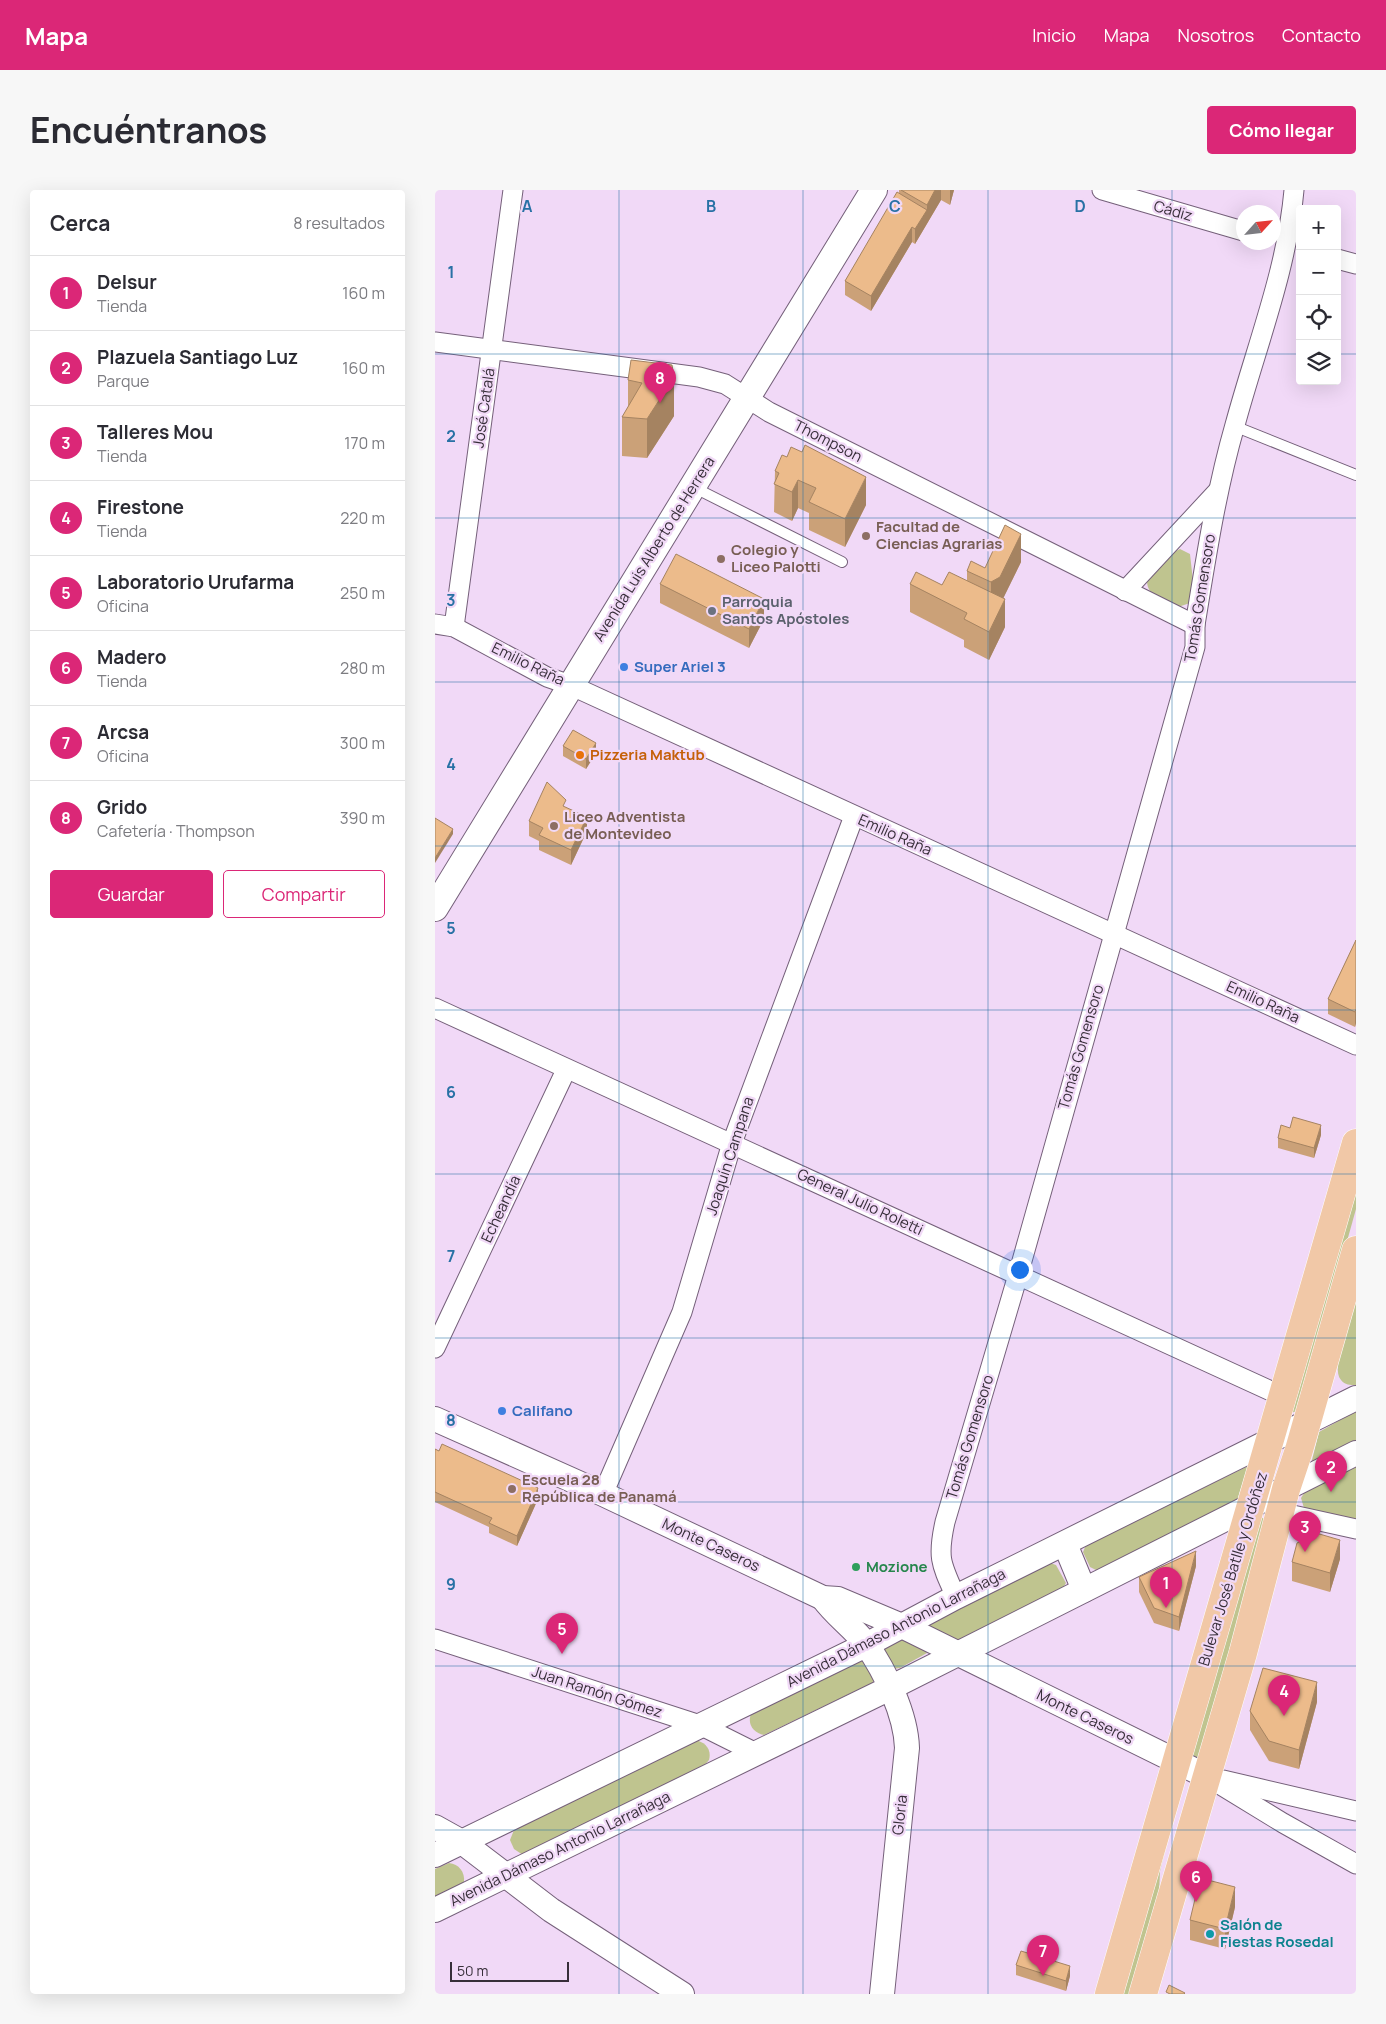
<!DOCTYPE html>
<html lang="es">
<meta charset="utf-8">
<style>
:root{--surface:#fff;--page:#f7f7f7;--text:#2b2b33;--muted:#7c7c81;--line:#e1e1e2;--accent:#db2777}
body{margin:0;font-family:Manrope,sans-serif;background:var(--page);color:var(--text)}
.controls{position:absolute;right:15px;top:15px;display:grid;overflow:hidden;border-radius:5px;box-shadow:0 5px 20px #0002}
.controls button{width:45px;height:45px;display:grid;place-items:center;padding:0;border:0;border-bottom:1px solid var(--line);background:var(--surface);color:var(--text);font:25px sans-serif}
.compass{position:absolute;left:801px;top:15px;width:45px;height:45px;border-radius:50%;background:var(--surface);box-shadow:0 5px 20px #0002;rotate:63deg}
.scale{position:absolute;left:15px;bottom:12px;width:119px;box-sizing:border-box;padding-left:5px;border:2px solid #372e39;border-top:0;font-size:14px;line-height:18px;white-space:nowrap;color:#372e39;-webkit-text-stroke:4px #f1d9f7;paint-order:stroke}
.you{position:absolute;left:584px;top:1079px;width:18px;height:18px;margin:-12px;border:4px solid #fff;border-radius:50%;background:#1a73e8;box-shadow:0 0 0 8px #1a73e833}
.badge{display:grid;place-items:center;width:32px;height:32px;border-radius:50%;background:var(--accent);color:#fff;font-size:16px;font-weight:700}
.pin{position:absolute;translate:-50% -41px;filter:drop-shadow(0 1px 2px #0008)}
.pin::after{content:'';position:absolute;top:26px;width:18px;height:15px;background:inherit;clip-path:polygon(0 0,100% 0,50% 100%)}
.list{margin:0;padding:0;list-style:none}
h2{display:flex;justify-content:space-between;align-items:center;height:65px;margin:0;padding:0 20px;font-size:21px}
h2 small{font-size:16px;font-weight:400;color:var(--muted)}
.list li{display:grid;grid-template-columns:32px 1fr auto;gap:15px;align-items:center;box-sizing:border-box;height:75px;padding:0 20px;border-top:1px solid var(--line)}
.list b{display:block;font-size:19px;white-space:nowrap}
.list p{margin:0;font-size:16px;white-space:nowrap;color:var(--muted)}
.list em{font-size:16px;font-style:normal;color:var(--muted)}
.actions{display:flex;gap:10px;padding:15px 20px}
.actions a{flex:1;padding:11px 0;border:1px solid var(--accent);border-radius:5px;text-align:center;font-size:18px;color:var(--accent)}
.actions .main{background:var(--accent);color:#fff}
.icon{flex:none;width:28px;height:28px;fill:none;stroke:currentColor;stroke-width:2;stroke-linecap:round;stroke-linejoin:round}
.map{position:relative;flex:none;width:921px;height:1804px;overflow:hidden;border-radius:5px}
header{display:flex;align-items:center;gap:30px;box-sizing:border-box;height:70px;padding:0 25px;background:var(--accent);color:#fff}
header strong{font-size:24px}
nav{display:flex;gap:28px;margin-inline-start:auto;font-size:18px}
.intro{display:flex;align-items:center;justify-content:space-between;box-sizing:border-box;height:120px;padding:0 30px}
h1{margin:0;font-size:35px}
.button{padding:12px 22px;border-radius:5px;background:var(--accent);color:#fff;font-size:18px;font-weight:700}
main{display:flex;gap:30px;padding:0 30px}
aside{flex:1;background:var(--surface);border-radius:5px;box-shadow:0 5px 20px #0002}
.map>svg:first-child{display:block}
</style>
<header>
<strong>Mapa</strong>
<nav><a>Inicio</a><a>Mapa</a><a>Nosotros</a><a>Contacto</a></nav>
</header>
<div class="intro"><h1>Encuéntranos</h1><a class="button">Cómo llegar</a></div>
<main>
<aside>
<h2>Cerca<small>8 resultados</small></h2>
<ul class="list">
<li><span class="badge">1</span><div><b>Delsur</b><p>Tienda</p></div><em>160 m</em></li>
<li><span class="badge">2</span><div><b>Plazuela Santiago Luz</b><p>Parque</p></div><em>160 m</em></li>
<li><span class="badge">3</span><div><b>Talleres Mou</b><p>Tienda</p></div><em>170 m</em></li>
<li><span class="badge">4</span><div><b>Firestone</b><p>Tienda</p></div><em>220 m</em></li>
<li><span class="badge">5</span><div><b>Laboratorio Urufarma</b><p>Oficina</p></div><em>250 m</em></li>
<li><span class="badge">6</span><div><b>Madero</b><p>Tienda</p></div><em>280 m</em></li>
<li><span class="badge">7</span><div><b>Arcsa</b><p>Oficina</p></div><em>300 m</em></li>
<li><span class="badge">8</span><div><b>Grido</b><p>Cafetería · Thompson</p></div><em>390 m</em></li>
</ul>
<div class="actions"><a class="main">Guardar</a><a>Compartir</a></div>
</aside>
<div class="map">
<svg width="921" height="1804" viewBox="0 0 921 1804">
<rect width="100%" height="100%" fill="#f1d9f7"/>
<g fill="#bfc48f">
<path d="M745,359l10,5 3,27 -3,22 -12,4c-13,-6 -31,-10 -31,-26l27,-29z"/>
<polygon points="921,984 921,1019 865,1220 856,1223"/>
<path d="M921,1110v85c-6,0 -11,0 -15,-5 -11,-12 10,-64 15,-80z"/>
<polygon points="921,1221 921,1253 876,1274 884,1242"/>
<polygon points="813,1276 802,1311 663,1381 655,1377 648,1362 651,1355"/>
<polygon points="921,1276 921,1330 869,1318 866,1308 871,1300"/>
<polygon points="826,1327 831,1330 765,1567 757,1568 756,1556"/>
<polygon points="615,1373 621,1375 631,1393 628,1398 523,1451 492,1440 492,1434"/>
<polygon points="469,1449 491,1460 492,1463 465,1478 458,1479 445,1460"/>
<path d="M426,1469l13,21 -2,3 -108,52c-11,-2 -18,-12 -12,-23z"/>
<path d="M260,1550c10,2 17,9 14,20l-6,7 -180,88 -9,-6 -4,-9 4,-10z"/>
<polygon points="735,1642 725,1681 724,1704 698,1804 685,1804"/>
<path d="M14,1673c10,1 16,9 15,19l-3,4 -26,14v-31z"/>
</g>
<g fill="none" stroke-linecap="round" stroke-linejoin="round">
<g stroke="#75607a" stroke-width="12">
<g id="service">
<polyline points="799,236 921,285"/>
<polyline points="258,297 407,372"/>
</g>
</g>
<g stroke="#75607a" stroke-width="21">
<g id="minor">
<polyline points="667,0 808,41"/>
<polyline points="902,69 921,74"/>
<polyline points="0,152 264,187 290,194 334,222 760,435"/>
<polyline points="690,401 782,302"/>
<polyline points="0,434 19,437 112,487 135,495 921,855"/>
<polyline points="19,437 78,0"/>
<polyline points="0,818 849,1207"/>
<polyline points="0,1158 131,880"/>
<polyline points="168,1304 247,1122 297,953 419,626"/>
<polyline points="844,1322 921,1339"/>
<path d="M521,1407c-15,-33 -19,-39 -11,-75l73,-247 177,-628v-22c11,-67 21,-134 40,-200 21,-78 52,-155 59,-235"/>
<polyline points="0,1449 265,1535 321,1563"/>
<polyline points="771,1586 848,1633 921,1674"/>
<polyline points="788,1590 921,1621"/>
</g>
</g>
<g stroke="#75607a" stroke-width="26">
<g id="tertiary">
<polyline points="0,1229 168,1304 388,1408 403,1409 467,1436 771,1586"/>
<polyline points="630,1354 649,1400"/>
<path d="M388,1408c12,17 30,29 43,46 19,27 40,70 41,104l-25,246"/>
<polyline points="0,1637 27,1652 116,1720 247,1804"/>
<polyline points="0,1665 431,1455 521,1407 921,1208"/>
<polyline points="0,1720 455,1498 921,1263"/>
</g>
</g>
<g stroke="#75607a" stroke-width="28">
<polyline id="secondary" points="0,718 439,0"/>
</g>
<g stroke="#fff" stroke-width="29">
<g id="primary">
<polyline points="674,1804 921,953"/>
<polyline points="708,1804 808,1463 851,1299 864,1260 921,1060"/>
</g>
</g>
<use href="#service" stroke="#fff" stroke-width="10"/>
<use href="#minor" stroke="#fff" stroke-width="19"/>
<use href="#tertiary" stroke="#fff" stroke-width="24"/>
<use href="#secondary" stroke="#fff" stroke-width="26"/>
<use href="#primary" stroke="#f1c8a7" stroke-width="28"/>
</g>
<g fill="#cba178">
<polygon points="464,0 519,0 515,15 506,10 480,54 477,52 436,121 410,105 410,91 464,3"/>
<polygon points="239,187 239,226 212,268 187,266 187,227 193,217 193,190"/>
<polygon points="340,281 431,315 410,357 374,340 374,323 363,318 357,331 339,322"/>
<polygon points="586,372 568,408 570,437 554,470 529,457 529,450 475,422 475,394 507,395 532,391 532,381"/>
<polygon points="225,394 329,429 314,458 225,413"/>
<polygon points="128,556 161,563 151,579 128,566"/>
<polygon points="131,617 152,641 136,675 104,660 104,651 94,646 94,631"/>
<polygon points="921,750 921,833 920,837 893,824 893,809"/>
<polygon points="886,945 879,968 843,958 843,948"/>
<polygon points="0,1259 103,1309 82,1356 54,1343 54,1337 0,1312"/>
<polygon points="905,1369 895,1402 857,1391 857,1372"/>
<polygon points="761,1376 744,1441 719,1433 704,1402 704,1387"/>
<polygon points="882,1512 864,1579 834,1571 815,1540 815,1521"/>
<polygon points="800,1717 790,1759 755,1750 755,1730"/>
<polygon points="581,1775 635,1786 631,1801 581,1785"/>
</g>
<g fill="#a58361">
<polygon points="500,0 506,0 506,10 480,54 480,39 492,20 492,15"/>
<polygon points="515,0 519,0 515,15"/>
<polygon points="477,37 477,52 436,121 436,106"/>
<polygon points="239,187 239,226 212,268 212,229"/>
<polygon points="431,287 431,315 410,357 410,329"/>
<polygon points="363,290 363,318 357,331 357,302"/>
<polygon points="586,344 586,372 565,415 556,420 556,392"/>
<polygon points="329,409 329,429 314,458 314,439"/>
<polygon points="570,409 570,437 554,470 554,442"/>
<polygon points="161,553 161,563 151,579 151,569"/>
<polygon points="152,627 152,641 136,675 136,660"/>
<polygon points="18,639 18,644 0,673 0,668"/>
<polygon points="921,819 921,833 920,837 920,822"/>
<polygon points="886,935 886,945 879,968 879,958"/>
<polygon points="103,1298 103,1309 82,1356 82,1346"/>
<polygon points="905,1350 905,1369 895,1402 895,1383"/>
<polygon points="761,1361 761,1376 744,1441 744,1427"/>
<polygon points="882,1492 882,1512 864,1579 864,1560"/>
<polygon points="800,1697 800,1717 790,1759 790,1739"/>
<polygon points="635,1776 635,1786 631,1801 631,1791"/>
</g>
<g fill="#ecbb8b" stroke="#a58361">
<polygon points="466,0 500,0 492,15"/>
<polygon points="462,2 492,20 480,39 477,37 436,106 410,91"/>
<polygon points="196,170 237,175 239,187 212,229 187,227 207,193 193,190"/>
<polygon points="370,255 431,287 410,329 374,312 381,298 363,290 357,302 339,294 344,283 340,281 347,265 352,267 356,257 367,262"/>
<polygon points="570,335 586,344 565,387 556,392 532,381 536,371 550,378"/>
<polygon points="241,364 329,409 314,439 225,394"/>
<polygon points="481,382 507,395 514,382 570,409 554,442 529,429 532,423 475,394"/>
<polygon points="138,540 161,553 151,569 128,556"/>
<polygon points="112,592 131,610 128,616 152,627 136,660 104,645 108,638 94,631"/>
<polygon points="0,628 18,639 0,668"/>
<polygon points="921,750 921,819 920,822 893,809"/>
<polygon points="858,927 886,935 879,958 843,948 846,935 855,938"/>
<polygon points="7,1254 103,1298 82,1346 54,1333 57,1328 0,1302 0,1259 4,1261"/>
<polygon points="881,1343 905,1350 895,1383 857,1372 862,1353"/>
<polygon points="761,1361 744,1427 719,1418 704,1387"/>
<polygon points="828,1478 882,1492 864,1560 834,1551 815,1521"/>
<polygon points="765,1688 800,1697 790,1739 755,1730"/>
<polygon points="586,1761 635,1776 631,1791 581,1775"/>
<polygon points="734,1795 750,1803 749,1804 735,1804 731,1802"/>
</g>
<path fill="none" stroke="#2871a5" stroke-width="1" stroke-opacity="0.55" d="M184,0v1804M368,0v1804M553,0v1804M737,0v1804M0,164h865M902,164h19M0,328h921M0,492h921M0,656h921M0,820h921M0,984h921M0,1148h921M0,1312h921M0,1476h921M0,1640h921"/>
<g fill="#8d6e63" stroke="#f1d9f7" stroke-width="2">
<circle cx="431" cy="346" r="5"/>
<circle cx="286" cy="369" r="5"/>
<circle cx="119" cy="636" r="5"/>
<circle cx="77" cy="1299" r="5"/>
</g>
<circle fill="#6b7280" stroke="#f1d9f7" stroke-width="2" cx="277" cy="421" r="5"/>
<g fill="#3f7fe0" stroke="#f1d9f7" stroke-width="2">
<circle cx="189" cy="477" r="5"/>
<circle cx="67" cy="1221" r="5"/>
</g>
<circle fill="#e8710a" stroke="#f1d9f7" stroke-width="2" cx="145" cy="565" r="5"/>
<circle fill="#2e9e5b" stroke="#f1d9f7" stroke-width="2" cx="421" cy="1377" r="5"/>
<circle fill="#0f9aa8" stroke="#f1d9f7" stroke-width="2" cx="775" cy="1744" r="5"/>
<g text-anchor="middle" stroke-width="4.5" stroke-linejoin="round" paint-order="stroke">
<g font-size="15" fill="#372e39" stroke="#f1d9f7">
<text transform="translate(738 21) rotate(16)" y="5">Cádiz</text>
<text transform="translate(49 218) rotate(-82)" y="5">José Catalá</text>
<text transform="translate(393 251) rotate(27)" y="5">Thompson</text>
<text transform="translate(219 359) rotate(-58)" y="5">Avenida Luis Alberto de Herrera</text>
<text transform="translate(765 408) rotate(-81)" y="5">Tomás Gomensoro</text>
<text transform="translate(93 474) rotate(26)" y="5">Emilio Raña</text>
<text transform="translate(460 645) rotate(24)" y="5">Emilio Raña</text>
<text transform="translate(828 812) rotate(25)" y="5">Emilio Raña</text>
<text transform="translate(646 857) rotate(-74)" y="5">Tomás Gomensoro</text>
<text transform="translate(295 966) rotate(-72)" y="5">Joaquín Campana</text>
<text transform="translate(425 1012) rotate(25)" y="5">General Julio Roletti</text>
<text transform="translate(66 1019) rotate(-65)" y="5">Echeandía</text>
<text transform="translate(535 1247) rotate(-73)" y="5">Tomás Gomensoro</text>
<text transform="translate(276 1355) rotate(25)" y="5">Monte Caseros</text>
<text transform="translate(798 1379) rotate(-73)" y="5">Bulevar José Batlle y Ordóñez</text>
<text transform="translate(461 1438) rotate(-27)" y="5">Avenida Dámaso Antonio Larrañaga</text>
<text transform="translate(162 1502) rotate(18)" y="5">Juan Ramón Gómez</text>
<text transform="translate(650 1527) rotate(26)" y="5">Monte Caseros</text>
<text transform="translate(465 1625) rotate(-84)" y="5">Gloria</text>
<text transform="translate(125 1659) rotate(-26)" y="5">Avenida Dámaso Antonio Larrañaga</text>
</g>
<g font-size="15" font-weight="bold" fill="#785e54" stroke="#f1d9f7" text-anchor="start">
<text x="441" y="342">Facultad de<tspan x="441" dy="17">Ciencias Agrarias</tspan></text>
<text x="296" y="365">Colegio y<tspan x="296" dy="17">Liceo Palotti</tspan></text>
<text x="129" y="632">Liceo Adventista<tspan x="129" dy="17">de Montevideo</tspan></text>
<text x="87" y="1295">Escuela 28<tspan x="87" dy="17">República de Panamá</tspan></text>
</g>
<g font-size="15" font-weight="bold" fill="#5b616d" stroke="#f1d9f7" text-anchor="start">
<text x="287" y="417">Parroquia<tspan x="287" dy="17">Santos Apóstoles</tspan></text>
</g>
<g font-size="15" font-weight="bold" fill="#366cbe" stroke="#f1d9f7" text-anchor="start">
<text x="199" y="482">Super Ariel 3</text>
<text x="77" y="1226">Califano</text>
</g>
<g font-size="15" font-weight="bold" fill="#c56008" stroke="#f1d9f7" text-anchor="start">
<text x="155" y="570">Pizzeria Maktub</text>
</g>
<g font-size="15" font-weight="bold" fill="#27864d" stroke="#f1d9f7" text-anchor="start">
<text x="431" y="1382">Mozione</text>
</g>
<g font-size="15" font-weight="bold" fill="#0d838f" stroke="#f1d9f7" text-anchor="start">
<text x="785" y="1740">Salón de<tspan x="785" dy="17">Fiestas Rosedal</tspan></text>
</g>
</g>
<g font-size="16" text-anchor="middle" font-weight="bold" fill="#2871a5" stroke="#f1d9f7" stroke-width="4.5" stroke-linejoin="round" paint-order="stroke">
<text x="92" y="22">A</text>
<text x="276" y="22">B</text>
<text x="460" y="22">C</text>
<text x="645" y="22">D</text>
<text x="16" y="88">1</text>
<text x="16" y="252">2</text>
<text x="16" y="416">3</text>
<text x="16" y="580">4</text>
<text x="16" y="744">5</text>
<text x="16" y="908">6</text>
<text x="16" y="1072">7</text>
<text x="16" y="1236">8</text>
<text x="16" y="1400">9</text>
</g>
</svg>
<div class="controls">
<button>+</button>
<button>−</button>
<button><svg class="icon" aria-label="locate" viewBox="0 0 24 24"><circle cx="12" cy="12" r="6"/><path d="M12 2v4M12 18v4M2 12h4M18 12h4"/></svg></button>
<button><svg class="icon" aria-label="layers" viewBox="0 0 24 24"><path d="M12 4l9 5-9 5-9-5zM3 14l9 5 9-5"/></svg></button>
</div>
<svg class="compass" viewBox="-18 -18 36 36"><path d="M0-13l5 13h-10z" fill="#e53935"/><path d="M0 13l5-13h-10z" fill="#7c7c81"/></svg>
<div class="scale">50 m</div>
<div class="you"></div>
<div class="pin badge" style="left:731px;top:1418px">1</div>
<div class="pin badge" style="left:896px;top:1302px">2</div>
<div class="pin badge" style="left:870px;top:1362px">3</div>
<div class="pin badge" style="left:849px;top:1526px">4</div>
<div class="pin badge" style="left:127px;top:1464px">5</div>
<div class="pin badge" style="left:761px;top:1712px">6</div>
<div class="pin badge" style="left:608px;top:1786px">7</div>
<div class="pin badge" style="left:225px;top:213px">8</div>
</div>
</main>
